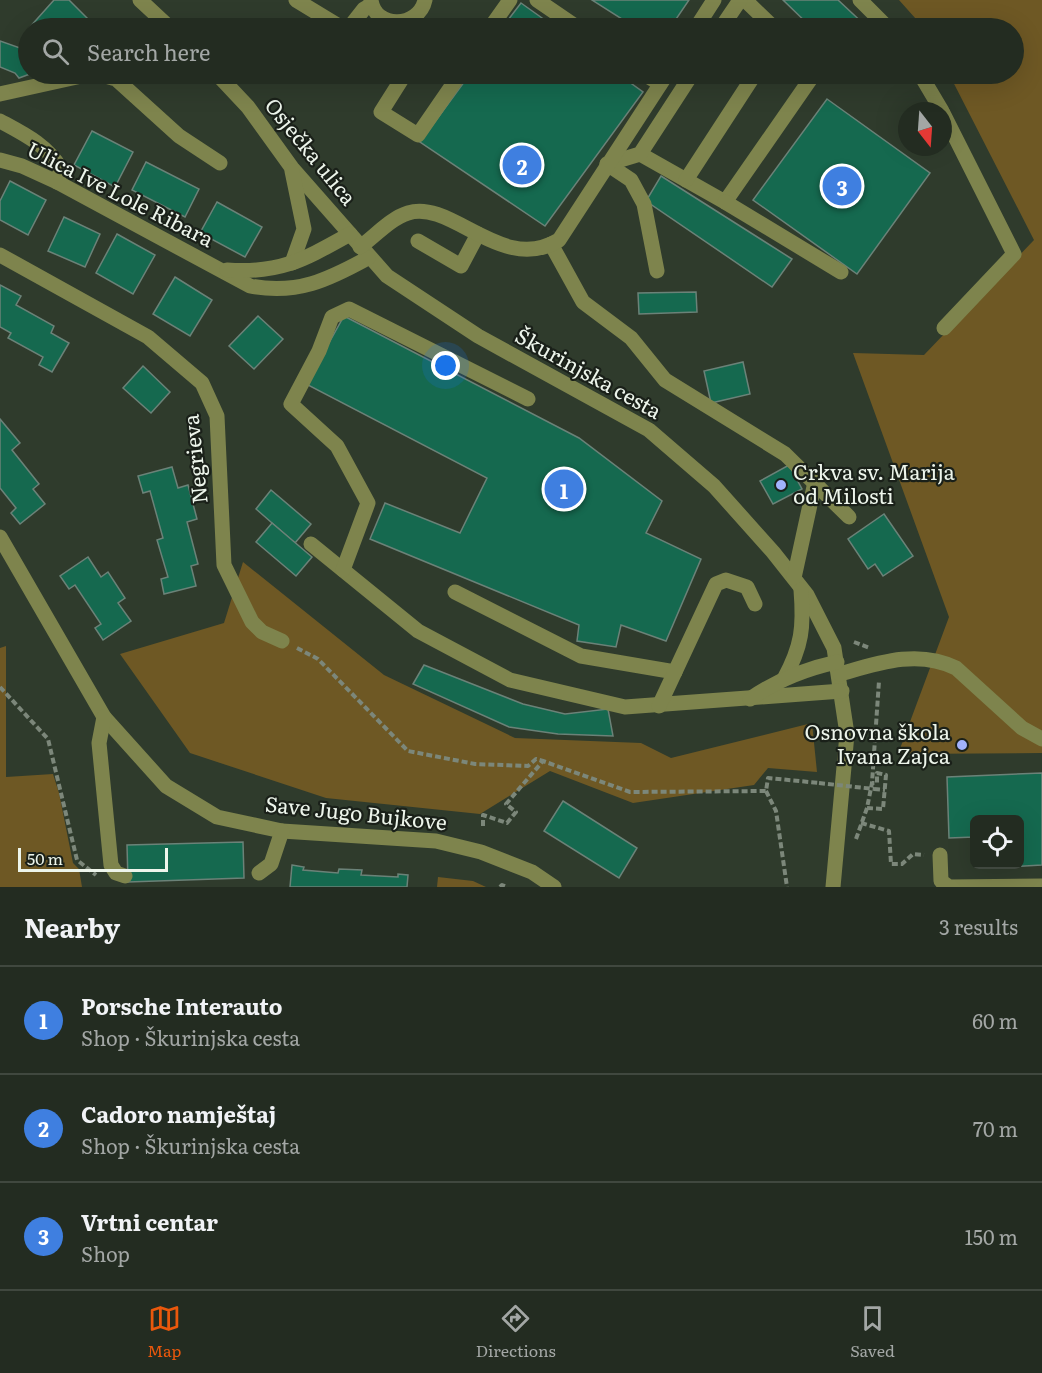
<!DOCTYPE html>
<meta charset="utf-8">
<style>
:root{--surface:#232c21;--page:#2f382e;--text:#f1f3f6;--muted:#a3a7a5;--line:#40483f;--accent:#ea580c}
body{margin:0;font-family:Literata,serif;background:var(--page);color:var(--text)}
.controls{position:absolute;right:18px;bottom:18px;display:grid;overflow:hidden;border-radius:9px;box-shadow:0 6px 24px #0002}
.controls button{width:54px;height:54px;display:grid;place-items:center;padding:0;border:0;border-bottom:2px solid var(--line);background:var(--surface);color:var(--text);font:30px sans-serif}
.compass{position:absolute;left:898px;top:102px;width:54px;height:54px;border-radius:50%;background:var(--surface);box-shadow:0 6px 24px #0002;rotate:163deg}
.scale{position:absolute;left:18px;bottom:15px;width:150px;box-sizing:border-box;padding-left:6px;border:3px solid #edf5eb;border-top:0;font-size:16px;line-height:21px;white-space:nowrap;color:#edf5eb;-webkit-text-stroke:4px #1a2019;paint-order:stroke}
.you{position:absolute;left:446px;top:366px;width:21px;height:21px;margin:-15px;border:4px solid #fff;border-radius:50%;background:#1a73e8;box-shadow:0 0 0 9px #1a73e833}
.badge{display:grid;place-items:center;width:39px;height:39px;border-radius:50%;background:var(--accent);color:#fff;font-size:20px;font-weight:700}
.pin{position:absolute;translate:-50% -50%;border:3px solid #fff;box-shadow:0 2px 6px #0006}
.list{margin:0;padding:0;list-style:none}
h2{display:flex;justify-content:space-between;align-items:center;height:78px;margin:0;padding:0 24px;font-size:26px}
h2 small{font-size:20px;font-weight:400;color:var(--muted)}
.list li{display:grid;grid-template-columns:39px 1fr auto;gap:18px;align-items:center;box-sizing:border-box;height:108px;padding:0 24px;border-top:2px solid var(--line)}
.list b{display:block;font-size:22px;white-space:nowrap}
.list p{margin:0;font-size:20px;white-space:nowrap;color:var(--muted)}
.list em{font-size:20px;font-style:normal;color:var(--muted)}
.icon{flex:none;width:33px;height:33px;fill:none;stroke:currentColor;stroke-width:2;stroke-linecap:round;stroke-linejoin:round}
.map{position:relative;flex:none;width:1042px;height:887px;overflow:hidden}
.search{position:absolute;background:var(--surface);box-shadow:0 6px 24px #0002;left:18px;right:18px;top:18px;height:66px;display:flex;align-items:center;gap:15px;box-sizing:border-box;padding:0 21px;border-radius:33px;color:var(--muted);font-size:22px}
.sheet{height:402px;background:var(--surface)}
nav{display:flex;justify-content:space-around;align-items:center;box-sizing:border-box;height:84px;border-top:2px solid var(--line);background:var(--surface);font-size:16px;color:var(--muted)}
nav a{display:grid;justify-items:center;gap:3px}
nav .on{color:var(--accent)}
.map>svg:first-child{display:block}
</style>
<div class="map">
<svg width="1042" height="887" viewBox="0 0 1042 887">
<rect width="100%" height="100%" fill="#2f3b2c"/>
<g fill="#6e5824">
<polygon points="899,0 1042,0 1042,753 898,754 949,617 853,353 924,355 1034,240 949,74 1014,74 1014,28 924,28"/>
<polygon points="243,562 384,675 515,738 641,743 671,758 812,723 817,772 768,768 754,785 633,803 550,771 480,814 326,798 190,753 120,654 224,623"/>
<polygon points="6,646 6,777 53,774 59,793 73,863 79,869 82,887 0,887 0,648"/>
<polygon points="438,877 473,881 486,887 437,887"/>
</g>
<g fill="#15694f" stroke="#6b8278" stroke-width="1.5">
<polygon points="54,0 69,0 97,28 29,28"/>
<polygon points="592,0 689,0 670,28 636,28"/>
<polygon points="783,0 838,0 868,28 812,28"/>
<polygon points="521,3 556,28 502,28"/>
<polygon points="0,41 23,49 30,74 19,78 15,73 0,67"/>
<polygon points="470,74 618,74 643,92 545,226 420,142"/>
<polygon points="827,99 930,173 857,274 753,200"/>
<polygon points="92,131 133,152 115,187 74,165"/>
<polygon points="146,162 199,189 185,217 132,190"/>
<polygon points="661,176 792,259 772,287 646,201"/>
<polygon points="10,181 46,200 28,235 0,220 0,201"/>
<polygon points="217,202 262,227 245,257 200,233"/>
<polygon points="64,217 100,234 85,267 48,251"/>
<polygon points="117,234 155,255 133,294 96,273"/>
<polygon points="175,277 212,300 190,336 153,314"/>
<polygon points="0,285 21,296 16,305 54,326 51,333 69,343 52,372 39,365 43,357 8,338 11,333 0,327"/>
<polygon points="696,292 697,312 639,314 638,293"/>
<polygon points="258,316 283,339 254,369 229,346"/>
<polygon points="344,316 579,438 662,501 646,533 701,559 666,641 621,625 616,647 577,641 579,625 370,539 385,503 460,533 487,478 306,384"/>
<polygon points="743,362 750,394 711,403 704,371"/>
<polygon points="143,366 170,392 151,413 123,388"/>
<polygon points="0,419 20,443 12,450 39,484 33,489 45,504 20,524 11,513 16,508 0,488"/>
<polygon points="789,465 802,489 773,504 760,481"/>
<polygon points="172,467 178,488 188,485 197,519 187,522 198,564 191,566 196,586 164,594 161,579 168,577 157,540 163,538 150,491 143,493 138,476"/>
<polygon points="271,490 311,524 295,543 256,509"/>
<polygon points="884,514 913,556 883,576 875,564 868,569 848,539"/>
<polygon points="272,523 312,557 296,576 256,542"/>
<polygon points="88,557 101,577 108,572 125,598 118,603 131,621 103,640 95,628 101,624 75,585 69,589 60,576"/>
<polygon points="424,665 523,704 565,714 608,709 613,736 558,734 509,727 413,684"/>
<polygon points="1042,773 1042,865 1008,867 1008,864 1020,864 1020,820 974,820 974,837 949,838 947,777"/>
<polygon points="563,801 637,848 619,878 544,831"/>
<polygon points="243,842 244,878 128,882 127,845"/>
<polygon points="292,865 304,867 303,870 338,873 339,869 362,870 361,875 398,877 398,874 408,875 407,887 290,887"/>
</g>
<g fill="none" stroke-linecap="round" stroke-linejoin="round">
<g stroke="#7c877a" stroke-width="4" stroke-dasharray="6 3" stroke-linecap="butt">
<polyline points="854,642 870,648"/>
<polyline points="297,648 318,659 408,751 475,764 528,766 536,759 543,761"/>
<polyline points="0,687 48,739 77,860 96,875"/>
<polyline points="874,789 885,790"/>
<polyline points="766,791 776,811 787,887"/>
<polyline points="867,808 883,809 886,775 877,773 877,783 872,783"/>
<polyline points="861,823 889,831 891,864 902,864 913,854 924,855"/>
<polyline points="483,826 483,815 507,823 516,812 506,804 543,761 630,792 766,791 768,778 819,783"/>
<polyline points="856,839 867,808 872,783 879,681"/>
<polyline points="500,887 502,885 507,887"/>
</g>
<g stroke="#7e844d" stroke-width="15">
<polyline points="140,0 170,28"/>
<polyline points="296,0 342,28"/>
<path d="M371,0c4,30 48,28 54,0"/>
<polyline points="537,0 578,28"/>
<polyline points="745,0 774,28"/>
<polyline points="860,0 888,28"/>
<polyline points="349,28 364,9 371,5"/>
<polyline points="490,28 510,0"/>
<polyline points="696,28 714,0"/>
<polyline points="721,28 740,0"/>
<polyline points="217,74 248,107 292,168 387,276 478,336 649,430 714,486 773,552 807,595 834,648 847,734 833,887"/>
<polyline points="405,74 381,112 418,135 460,74"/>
<polyline points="644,74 660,84"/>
<polyline points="920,74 942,111"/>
<polyline points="0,94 86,75 102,75 116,79 179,136 220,163"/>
<polyline points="943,113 1014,254 944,328"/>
<path d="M0,121c24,13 47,24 61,48l-4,13"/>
<polyline points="640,154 725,202 814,74"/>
<path d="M0,160l22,6 35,16 193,104c47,9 78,-6 118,-28"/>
<polyline points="607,164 640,154 692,74"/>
<polyline points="607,164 631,180 644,204 657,271"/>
<polyline points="686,180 755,74"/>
<polyline points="725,202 841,272"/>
<polyline points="418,241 461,266 478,234"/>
<polyline points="551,244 583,302 631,338 665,380 785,454 849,517"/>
<path d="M360,247c14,-10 31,-29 48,-34 44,-14 94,62 151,27l108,-166"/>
<polyline points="0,255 148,337 202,383 217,416 224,565 252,622 262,632 282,641"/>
<polyline points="292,263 304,229 292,171"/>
<path d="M227,270c54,4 78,-11 123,-36"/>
<polyline points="0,537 104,717 166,786 217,817 282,831 436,841 481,852 532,872 554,887"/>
<polyline points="311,544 418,631 510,680 625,707 842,691"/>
<polyline points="343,570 368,503 337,446 291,404 319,351 332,317 349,309 528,399"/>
<polyline points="794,578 815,482"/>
<polyline points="455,592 581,656 675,672"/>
<path d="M840,674c38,-11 78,-25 116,-6l66,60 20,11"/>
<path d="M784,679c18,-33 20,-52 17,-89"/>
<path d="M750,699c27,-19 55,-30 87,-37"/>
<polyline points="659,706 716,584 726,580 747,587 755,604"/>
<polyline points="104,717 99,743 111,865 116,873 125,876"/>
<polyline points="940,855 941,881 949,887 1042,886"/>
<polyline points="259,873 271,864 282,831"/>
</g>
<polyline stroke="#7c877a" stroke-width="4" stroke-dasharray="6 3" stroke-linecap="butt" points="819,783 874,789"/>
</g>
<g fill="#a2b2fd" stroke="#1a2019" stroke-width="2">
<circle cx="781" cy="485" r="6"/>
<circle cx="962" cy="745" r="6"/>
</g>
<g text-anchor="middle" stroke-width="4.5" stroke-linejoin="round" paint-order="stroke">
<g font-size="21" fill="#edf5eb" stroke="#1a2019">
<text transform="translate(310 152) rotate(51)" y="7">Osječka ulica</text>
<text transform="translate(120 195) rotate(27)" y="7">Ulica Ive Lole Ribara</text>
<text transform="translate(588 374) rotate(29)" y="7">Škurinjska cesta</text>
<text transform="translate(196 459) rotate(-96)" y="7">Negrieva</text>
<text transform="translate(356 814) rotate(6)" y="7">Save Jugo Bujkove</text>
</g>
<g font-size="21" fill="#edf5eb" stroke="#1a2019" text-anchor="start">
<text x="793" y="480">Crkva sv. Marija<tspan x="793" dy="24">od Milosti</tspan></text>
<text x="950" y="740" text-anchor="end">Osnovna škola<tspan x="950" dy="24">Ivana Zajca</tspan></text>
</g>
</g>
</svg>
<div class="controls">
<button><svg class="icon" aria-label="locate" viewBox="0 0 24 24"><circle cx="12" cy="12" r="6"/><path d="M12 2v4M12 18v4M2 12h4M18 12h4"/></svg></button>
</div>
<svg class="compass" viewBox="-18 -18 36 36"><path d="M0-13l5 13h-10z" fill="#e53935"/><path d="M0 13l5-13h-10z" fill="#a3a7a5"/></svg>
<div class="scale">50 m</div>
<div class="you"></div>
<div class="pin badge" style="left:564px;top:489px;background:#3f7fe0">1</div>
<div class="pin badge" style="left:522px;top:165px;background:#3f7fe0">2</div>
<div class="pin badge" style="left:842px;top:186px;background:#3f7fe0">3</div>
<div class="search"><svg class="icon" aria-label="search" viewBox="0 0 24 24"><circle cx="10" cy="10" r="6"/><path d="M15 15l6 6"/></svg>Search here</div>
</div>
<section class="sheet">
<h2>Nearby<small>3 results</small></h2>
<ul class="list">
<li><span class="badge" style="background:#3f7fe0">1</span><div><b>Porsche Interauto</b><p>Shop · Škurinjska cesta</p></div><em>60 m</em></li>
<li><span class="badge" style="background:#3f7fe0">2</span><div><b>Cadoro namještaj</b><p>Shop · Škurinjska cesta</p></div><em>70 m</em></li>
<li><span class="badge" style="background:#3f7fe0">3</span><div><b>Vrtni centar</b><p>Shop</p></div><em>150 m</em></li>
</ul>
</section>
<nav>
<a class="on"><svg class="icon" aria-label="map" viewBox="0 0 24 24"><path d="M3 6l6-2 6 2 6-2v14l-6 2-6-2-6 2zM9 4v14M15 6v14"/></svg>Map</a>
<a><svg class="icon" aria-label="directions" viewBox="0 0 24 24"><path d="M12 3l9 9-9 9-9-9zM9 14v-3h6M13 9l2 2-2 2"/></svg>Directions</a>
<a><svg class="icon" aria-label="saved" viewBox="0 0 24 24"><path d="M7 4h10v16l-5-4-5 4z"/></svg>Saved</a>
</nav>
